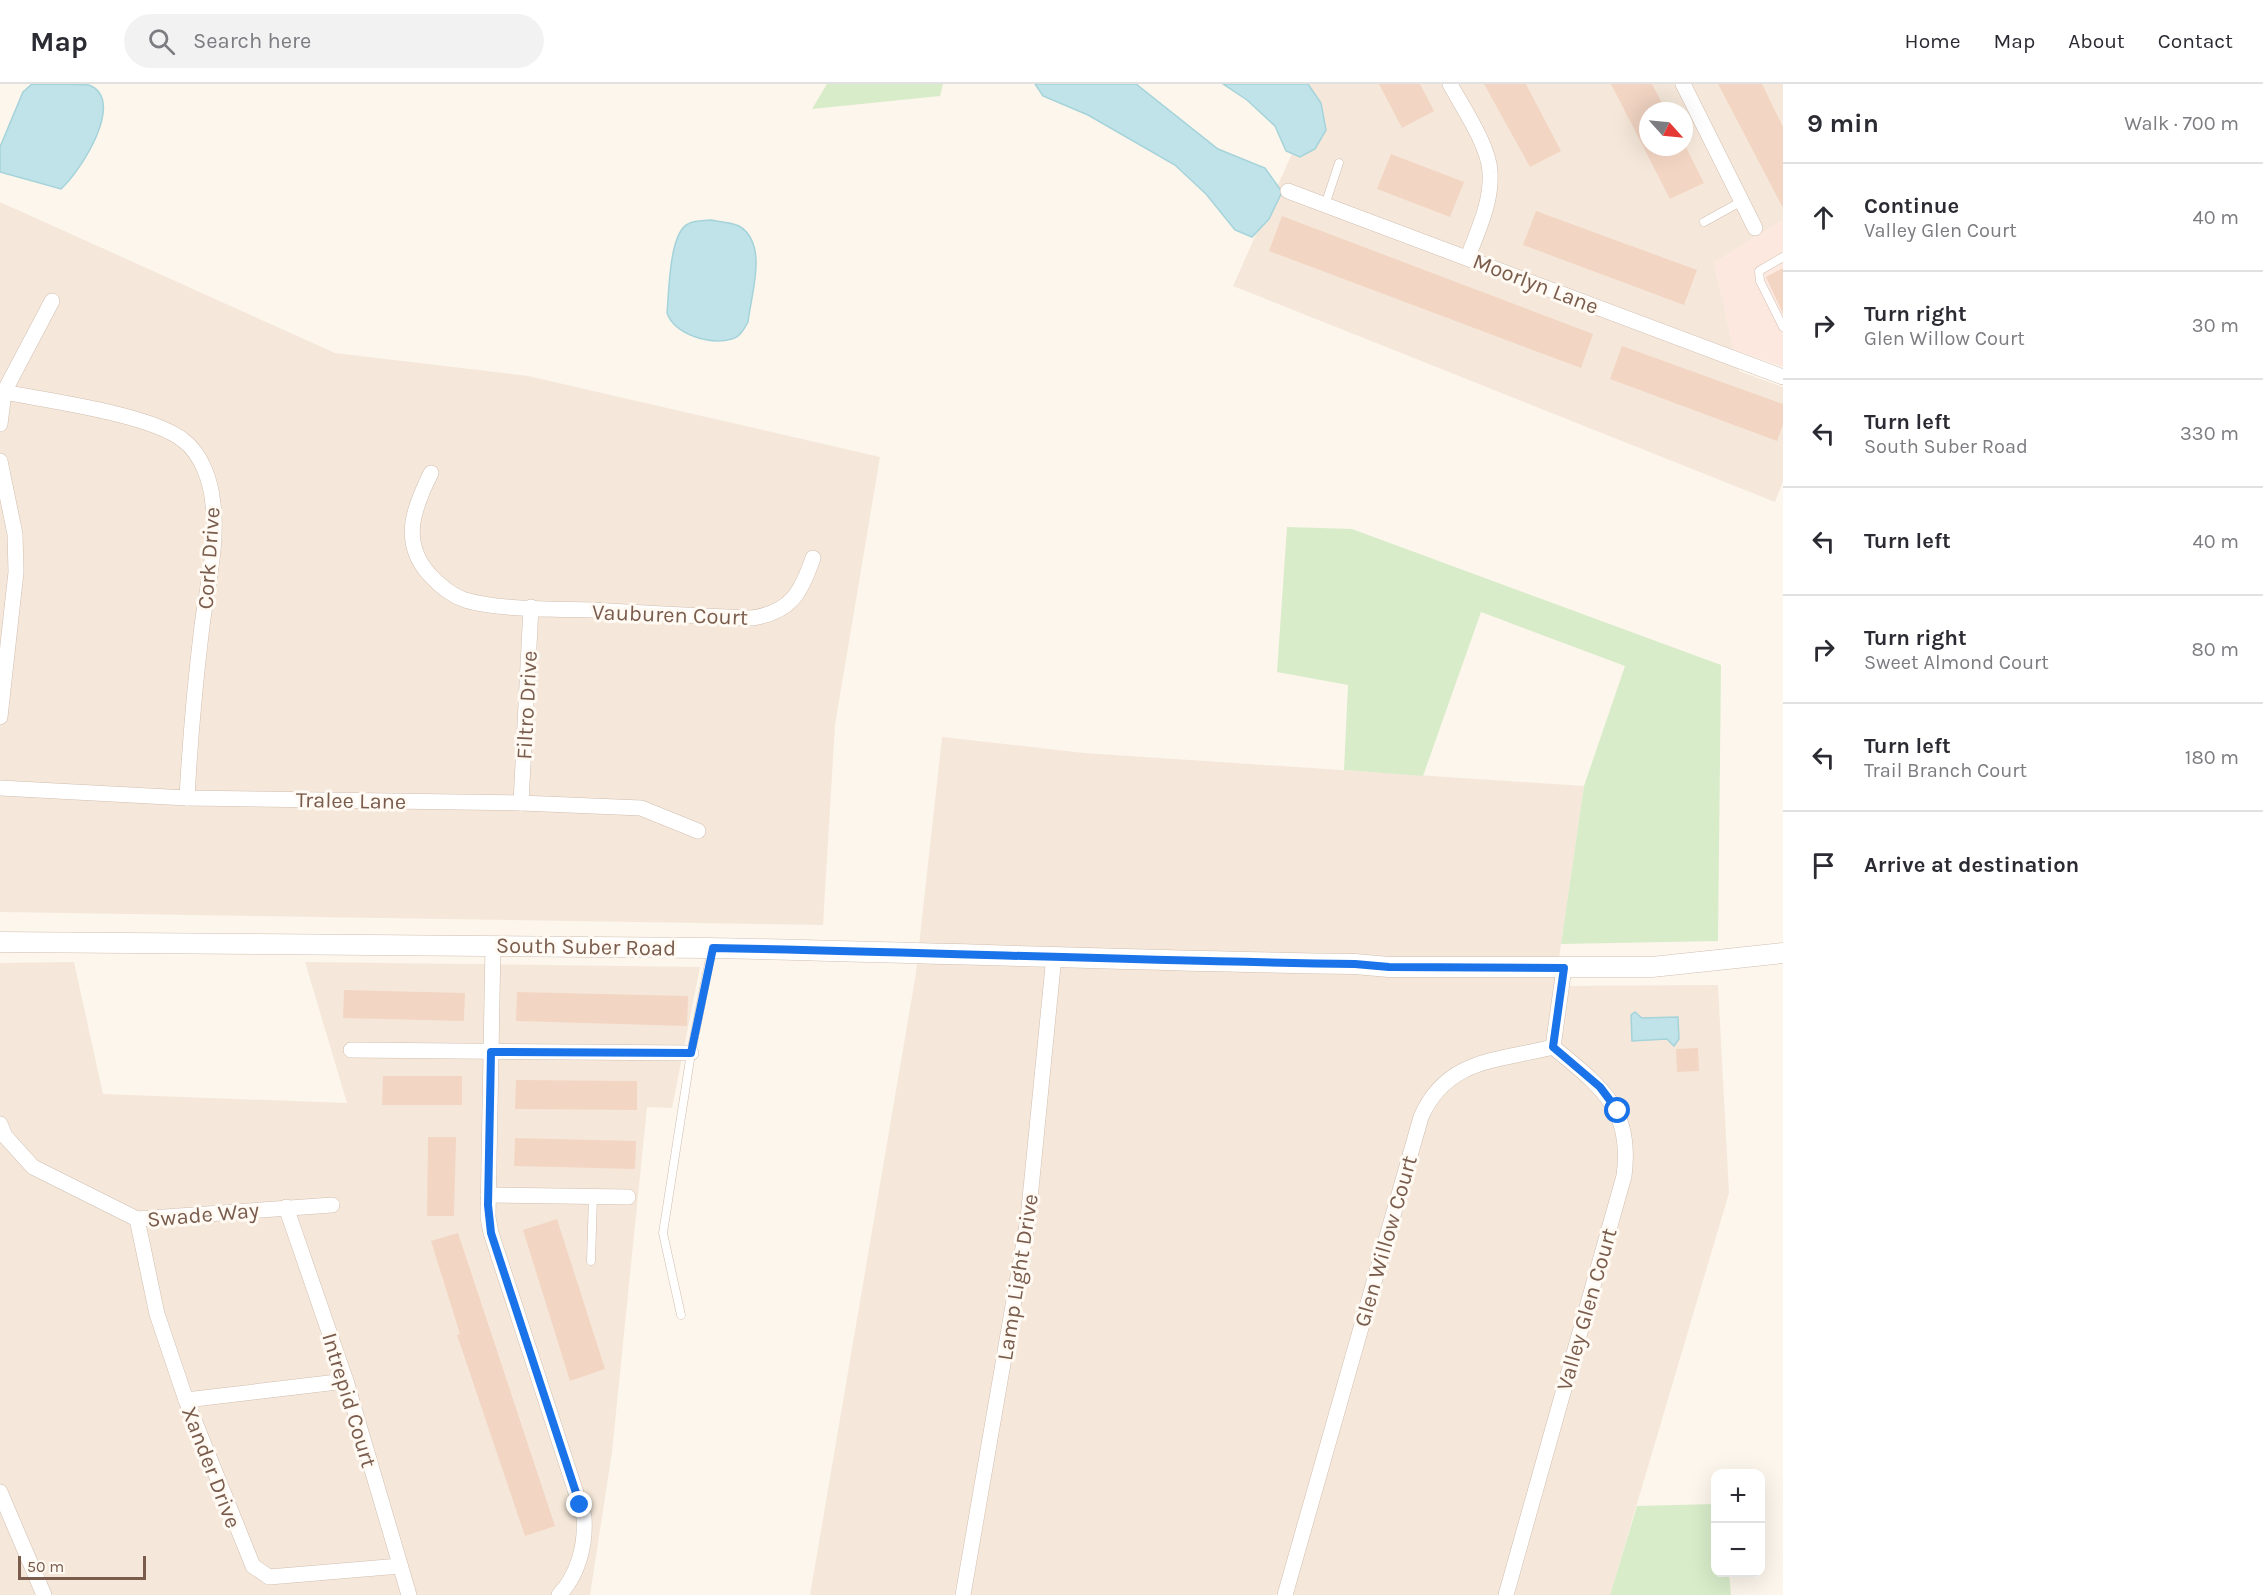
<!DOCTYPE html>
<meta charset="utf-8">
<style>
:root{--surface:#fff;--page:#f2f2f3;--text:#2b2b33;--muted:#7c7c81;--line:#e1e1e2}
body{margin:0;font-family:Karla,sans-serif;background:var(--page);color:var(--text)}
.controls{position:absolute;right:18px;bottom:18px;display:grid;overflow:hidden;border-radius:12px;box-shadow:0 6px 24px #0002}
.controls button{width:54px;height:54px;display:grid;place-items:center;padding:0;border:0;border-bottom:2px solid var(--line);background:var(--surface);color:var(--text);font:30px sans-serif}
.compass{position:absolute;left:1639px;top:18px;width:54px;height:54px;border-radius:50%;background:var(--surface);box-shadow:0 6px 24px #0002;rotate:117deg}
.scale{position:absolute;left:18px;bottom:15px;width:128px;box-sizing:border-box;padding-left:6px;border:3px solid #7a5c4d;border-top:0;font-size:16px;line-height:21px;white-space:nowrap;color:#7a5c4d;-webkit-text-stroke:4px #fffaf3;paint-order:stroke}
.stop{position:absolute;width:18px;height:18px;margin:-14px;border:4px solid #1a73e8;border-radius:50%;background:#fff}
.stop.end{background:#1a73e8;border-color:#fff;box-shadow:0 2px 6px #0008}
.list{margin:0;padding:0;list-style:none}
h2{display:flex;justify-content:space-between;align-items:center;height:78px;margin:0;padding:0 24px;font-size:26px}
h2 small{font-size:20px;font-weight:400;color:var(--muted)}
.list li{display:grid;grid-template-columns:39px 1fr auto;gap:18px;align-items:center;box-sizing:border-box;height:108px;padding:0 24px;border-top:2px solid var(--line)}
.list b{display:block;font-size:22px;white-space:nowrap}
.list p{margin:0;font-size:20px;white-space:nowrap;color:var(--muted)}
.list em{font-size:20px;font-style:normal;color:var(--muted)}
.icon{flex:none;width:33px;height:33px;fill:none;stroke:currentColor;stroke-width:2;stroke-linecap:round;stroke-linejoin:round}
.map{position:relative;flex:none;width:1783px;height:1511px;overflow:hidden}
header{display:flex;align-items:center;gap:36px;box-sizing:border-box;height:84px;padding:0 30px;background:var(--surface);border-bottom:2px solid var(--line)}
header strong{font-size:28px}
nav{display:flex;gap:33px;margin-inline-start:auto;font-size:21px}
.search{width:420px;height:54px;background:var(--page);display:flex;align-items:center;gap:15px;box-sizing:border-box;padding:0 21px;border-radius:33px;color:var(--muted);font-size:22px}
main{display:flex}
aside{flex:1;background:var(--surface)}
.map>svg:first-child{display:block}
</style>
<header>
<strong>Map</strong>
<div class="search"><svg class="icon" aria-label="search" viewBox="0 0 24 24"><circle cx="10" cy="10" r="6"/><path d="M15 15l6 6"/></svg>Search here</div>
<nav><a>Home</a><a>Map</a><a>About</a><a>Contact</a></nav>
</header>
<main>
<div class="map">
<svg width="1783" height="1511" viewBox="0 0 1783 1511">
<rect width="100%" height="100%" fill="#fdf6ec"/>
<g fill="#f5e8da" fill-rule="evenodd">
<path d="M1237,0h546v136l-69,43 25,108 44,16v94l-8,21 -542,-216 65,-146zM1648,27h36v36h-36z"/>
<polygon points="0,118 335,269 528,292 880,373 835,641 823,841 0,828"/>
<polygon points="942,653 1084,669 1584,702 1555,902 1718,901 1729,1109 1610,1511 810,1511 916,889"/>
<polygon points="74,878 103,1010 347,1019 305,878 700,883 672,1024 647,1023 612,1368 590,1511 0,1511 0,879"/>
</g>
<polygon fill="#fde8e0" points="1783,136 1783,283 1734,266 1714,179"/>
<g fill="#d8ecc9">
<polygon points="827,0 943,0 940,12 812,25"/>
<polygon points="1287,443 1352,445 1721,581 1718,857 1561,860 1584,702 1625,582 1481,528 1423,692 1344,686 1348,601 1277,588"/>
<polygon points="1715,1420 1716,1488 1729,1489 1731,1511 1610,1511 1637,1422"/>
</g>
<g fill="#bfe3e8" stroke="#a5d3da" stroke-width="1.5">
<path d="M32,0c13,0 46,0 57,1 38,15 -9,87 -28,104l-61,-17v-25l23,-55z"/>
<polygon points="1035,0 1136,0 1218,65 1265,84 1282,108 1269,135 1252,153 1235,146 1206,110 1175,81 1088,31 1043,12"/>
<polygon points="1223,0 1308,0 1321,19 1326,46 1315,65 1300,73 1286,67 1275,42 1247,16"/>
<path d="M711,136c8,2 21,2 28,6 30,18 12,68 9,96 -4,7 -8,15 -16,17 -22,6 -57,-4 -65,-26 2,-20 2,-80 21,-89 6,-4 16,-3 23,-4z"/>
<polygon points="1635,928 1642,934 1678,933 1679,955 1674,962 1667,955 1632,957 1631,931"/>
</g>
<g fill="#f3d5c3">
<polygon points="1379,0 1420,0 1434,27 1402,44"/>
<polygon points="1484,0 1526,0 1561,67 1530,83"/>
<polygon points="1611,0 1652,0 1666,27 1648,27 1648,63 1684,63 1684,59 1704,99 1670,115"/>
<polygon points="1718,0 1762,0 1783,43 1783,124"/>
<polygon points="1391,70 1464,98 1450,133 1377,105"/>
<polygon points="1536,127 1697,186 1684,221 1523,161"/>
<polygon points="1282,132 1593,250 1581,284 1269,167"/>
<polygon points="1783,184 1783,230 1766,193"/>
<polygon points="1622,262 1783,320 1783,340 1777,357 1610,295"/>
<polygon points="344,906 465,909 464,937 343,934"/>
<polygon points="517,908 688,912 687,942 516,937"/>
<polygon points="1698,964 1699,987 1677,988 1676,965"/>
<polygon points="383,992 462,992 462,1021 382,1021"/>
<polygon points="516,996 637,997 637,1026 515,1025"/>
<polygon points="428,1053 456,1053 454,1132 427,1132"/>
<polygon points="515,1054 636,1057 635,1085 514,1082"/>
<polygon points="557,1135 605,1285 570,1297 523,1146"/>
<polygon points="458,1149 555,1442 525,1452 457,1251 460,1250 431,1157"/>
</g>
<g fill="none" stroke-linecap="round" stroke-linejoin="round">
<g stroke="#d1beb0" stroke-width="9">
<g id="service">
<polyline points="1325,121 1339,79"/>
<polyline points="1704,138 1742,117"/>
<polyline points="1783,173 1759,187 1760,197 1783,243"/>
<polyline points="591,1177 593,1112"/>
<polyline points="681,1231 663,1149 691,969 712,865"/>
</g>
</g>
<g stroke="#d1beb0" stroke-width="16">
<g id="minor">
<path d="M1450,0c13,24 39,62 40,88 2,30 -12,58 -22,85"/>
<polyline points="1683,0 1755,144"/>
<polyline points="1288,107 1783,293"/>
<path d="M4,308c45,9 146,22 179,48 19,14 28,42 30,64 5,40 -6,83 -11,122 -7,58 -12,114 -15,172"/>
<polyline points="0,340 4,308 52,217"/>
<polyline points="0,377 15,450 16,488 0,633"/>
<path d="M431,389c-17,34 -31,68 -2,101 10,11 21,21 36,26 33,10 91,9 127,10 53,3 107,6 160,8 39,-6 49,-25 61,-60"/>
<polyline points="0,704 187,714 521,719 641,724 698,747"/>
<polyline points="521,719 531,523"/>
<path d="M493,860l-5,273 3,16 93,284c2,28 -6,58 -25,78"/>
<polyline points="351,966 691,969"/>
<polyline points="0,1040 5,1052 33,1083 137,1135 332,1121"/>
<polyline points="488,1111 628,1113"/>
<polyline points="286,1123 346,1297 409,1511"/>
<polyline points="137,1135 157,1230 186,1316 253,1482 269,1493 400,1482"/>
<polyline points="186,1316 346,1297"/>
<polyline points="0,1408 44,1511"/>
<polyline points="963,1511 1028,1135 1054,872"/>
<path d="M1285,1511l136,-478c26,-59 77,-56 132,-70l11,-79"/>
<path d="M1506,1511l118,-419c9,-68 -24,-90 -71,-129"/>
</g>
</g>
<g stroke="#d1beb0" stroke-width="21">
<path id="tertiary" d="M0,858c236,3 472,2 708,6 216,4 431,13 647,16l34,3h263l131,-14"/>
</g>
<use href="#service" stroke="#fff" stroke-width="8"/>
<use href="#minor" stroke="#fff" stroke-width="15"/>
<use href="#tertiary" stroke="#fff" stroke-width="20"/>
</g>
<g fill="none" stroke-linecap="round" stroke-linejoin="round">
<path stroke="#1a73e8" stroke-width="8" d="M580,1421l-89,-272 -3,-28 3,-153 200,1 22,-105c214,4 428,13 642,16l34,3 175,1 -11,79 47,40 18,24"/>
</g>
<g text-anchor="middle" stroke-width="6" stroke-linejoin="round" paint-order="stroke">
<g font-size="22" fill="#7a5c4d" stroke="#fffaf3">
<text transform="translate(1536 199) rotate(21)" y="8">Moorlyn Lane</text>
<text transform="translate(208 474) rotate(-86)" y="8">Cork Drive</text>
<text transform="translate(670 530) rotate(2)" y="8">Vauburen Court</text>
<text transform="translate(526 621) rotate(-87)" y="8">Filtro Drive</text>
<text transform="translate(351 716) rotate(1)" y="8">Tralee Lane</text>
<text transform="translate(586 862) rotate(1)" y="8">South Suber Road</text>
<text transform="translate(203 1130) rotate(-5)" y="8">Swade Way</text>
<text transform="translate(1385 1157) rotate(-74)" y="8">Glen Willow Court</text>
<text transform="translate(1017 1193) rotate(-81)" y="8">Lamp Light Drive</text>
<text transform="translate(1586 1225) rotate(-74)" y="8">Valley Glen Court</text>
<text transform="translate(350 1316) rotate(73)" y="8">Intrepid Court</text>
<text transform="translate(212 1383) rotate(69)" y="8">Xander Drive</text>
</g>
</g>
</svg>
<div class="controls">
<button>+</button>
<button>−</button>
</div>
<svg class="compass" viewBox="-18 -18 36 36"><path d="M0-13l5 13h-10z" fill="#e53935"/><path d="M0 13l5-13h-10z" fill="#7c7c81"/></svg>
<div class="scale">50 m</div>
<div class="stop" style="left:1618px;top:1027px"></div>
<div class="stop end" style="left:580px;top:1421px"></div>
</div>
<aside>
<h2>9 min<small>Walk · 700 m</small></h2>
<ul class="list">
<li><svg class="icon" aria-label="ahead" viewBox="0 0 24 24"><path d="M12 20V5M6 11l6-6 6 6"/></svg><div><b>Continue</b><p>Valley Glen Court</p></div><em>40 m</em></li>
<li><svg class="icon" aria-label="right" viewBox="0 0 24 24"><path d="M7 20v-9h11M14 6l5 5-5 5"/></svg><div><b>Turn right</b><p>Glen Willow Court</p></div><em>30 m</em></li>
<li><svg class="icon" aria-label="left" viewBox="0 0 24 24"><path d="M17 20v-9H6M10 6l-5 5 5 5"/></svg><div><b>Turn left</b><p>South Suber Road</p></div><em>330 m</em></li>
<li><svg class="icon" aria-label="left" viewBox="0 0 24 24"><path d="M17 20v-9H6M10 6l-5 5 5 5"/></svg><div><b>Turn left</b></div><em>40 m</em></li>
<li><svg class="icon" aria-label="right" viewBox="0 0 24 24"><path d="M7 20v-9h11M14 6l5 5-5 5"/></svg><div><b>Turn right</b><p>Sweet Almond Court</p></div><em>80 m</em></li>
<li><svg class="icon" aria-label="left" viewBox="0 0 24 24"><path d="M17 20v-9H6M10 6l-5 5 5 5"/></svg><div><b>Turn left</b><p>Trail Branch Court</p></div><em>180 m</em></li>
<li><svg class="icon" aria-label="arrive" viewBox="0 0 24 24"><path d="M6 21V4h12l-3 4 3 4H6"/></svg><div><b>Arrive at destination</b></div></li>
</ul>
</aside>
</main>
